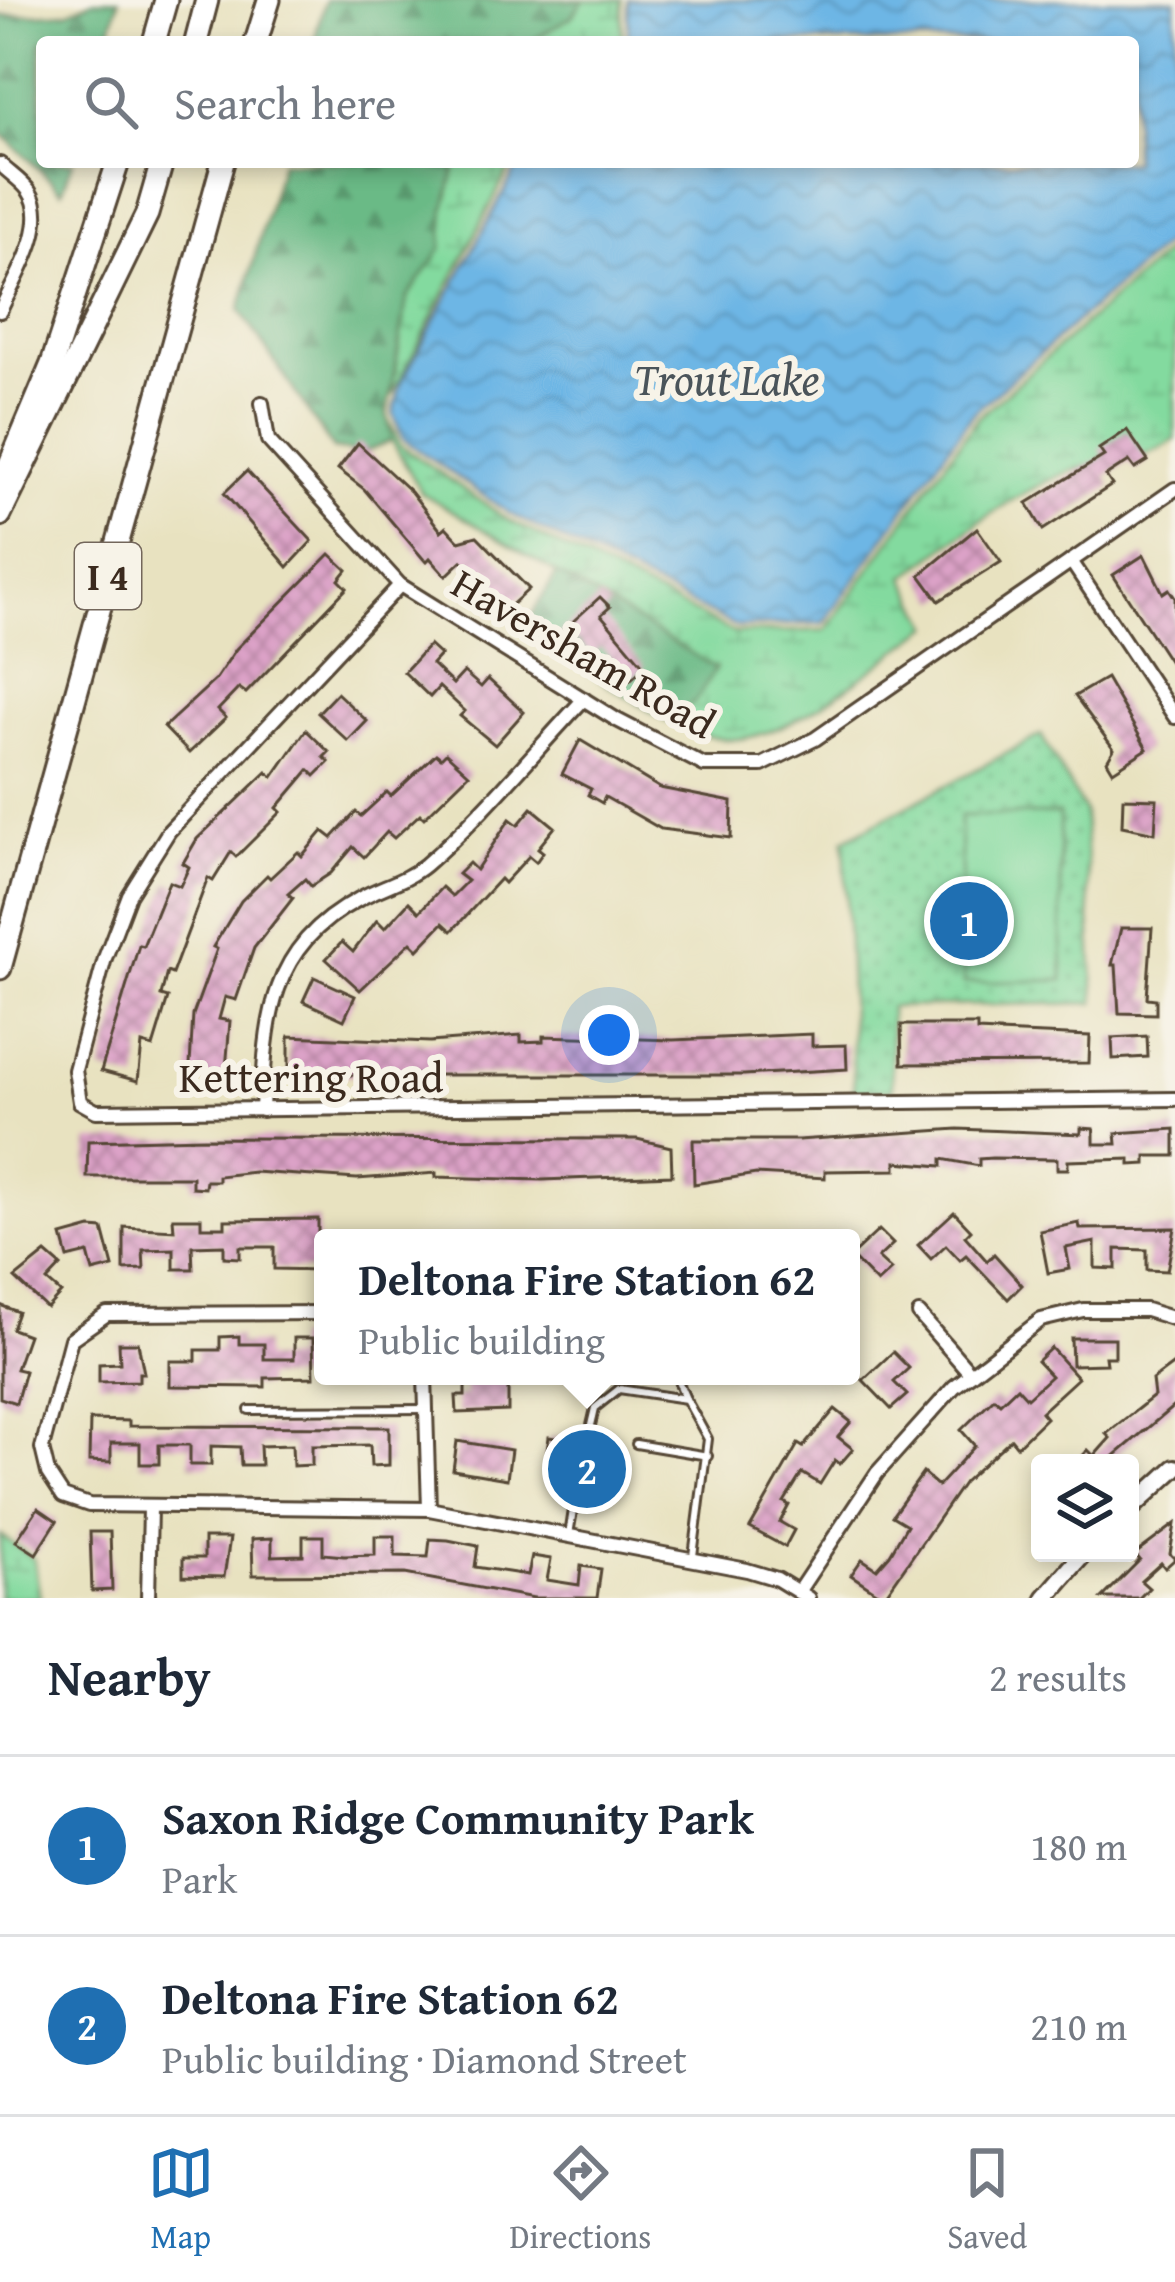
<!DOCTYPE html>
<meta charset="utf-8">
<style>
:root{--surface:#fff;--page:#f6f6f7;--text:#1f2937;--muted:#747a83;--line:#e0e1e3;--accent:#1f6fb2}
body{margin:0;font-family:"Gentium Book Plus",serif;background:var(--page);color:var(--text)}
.controls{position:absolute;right:36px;bottom:36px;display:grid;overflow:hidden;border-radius:12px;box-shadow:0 6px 18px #0003}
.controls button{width:108px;height:108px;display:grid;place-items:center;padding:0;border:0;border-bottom:3px solid var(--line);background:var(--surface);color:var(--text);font:60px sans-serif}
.you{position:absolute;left:609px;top:1035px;width:42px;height:42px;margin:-30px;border:9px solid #fff;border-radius:50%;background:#1a73e8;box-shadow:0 0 0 18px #1a73e833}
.badge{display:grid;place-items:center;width:78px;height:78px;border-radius:50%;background:var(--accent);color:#fff;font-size:39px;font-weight:700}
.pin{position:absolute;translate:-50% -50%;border:6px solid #fff;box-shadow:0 3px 12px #0006}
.popup{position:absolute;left:314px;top:1229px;width:546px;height:156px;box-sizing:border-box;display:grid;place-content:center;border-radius:12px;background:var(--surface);filter:drop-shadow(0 3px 9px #0005);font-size:39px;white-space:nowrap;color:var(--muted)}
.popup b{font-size:45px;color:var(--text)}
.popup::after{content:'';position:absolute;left:50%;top:100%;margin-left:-24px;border:24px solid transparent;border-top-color:var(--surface)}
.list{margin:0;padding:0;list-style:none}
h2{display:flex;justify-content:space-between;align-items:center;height:156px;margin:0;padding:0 48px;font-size:51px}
h2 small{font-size:39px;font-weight:400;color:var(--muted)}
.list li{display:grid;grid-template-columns:78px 1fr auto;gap:36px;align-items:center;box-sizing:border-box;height:180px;padding:0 48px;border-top:3px solid var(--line)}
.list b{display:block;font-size:45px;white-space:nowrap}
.list p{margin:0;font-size:39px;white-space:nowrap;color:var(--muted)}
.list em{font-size:39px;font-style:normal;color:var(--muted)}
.icon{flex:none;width:66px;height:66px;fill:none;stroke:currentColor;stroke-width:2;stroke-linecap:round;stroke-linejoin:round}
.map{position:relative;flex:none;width:1175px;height:1598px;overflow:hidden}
.search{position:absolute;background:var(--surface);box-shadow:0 6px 18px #0003;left:36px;right:36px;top:36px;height:132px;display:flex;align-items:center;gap:30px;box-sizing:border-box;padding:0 42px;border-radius:12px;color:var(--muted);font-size:45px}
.sheet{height:516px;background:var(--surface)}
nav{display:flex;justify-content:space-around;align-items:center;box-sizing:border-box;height:168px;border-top:3px solid var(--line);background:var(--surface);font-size:33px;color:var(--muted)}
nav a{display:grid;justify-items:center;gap:6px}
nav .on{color:var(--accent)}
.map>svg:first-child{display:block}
</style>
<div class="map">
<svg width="1175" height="1598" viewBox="0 0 1175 1598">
<defs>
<pattern id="forest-firs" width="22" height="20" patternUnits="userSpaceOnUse" patternTransform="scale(3)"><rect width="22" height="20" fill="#6aba86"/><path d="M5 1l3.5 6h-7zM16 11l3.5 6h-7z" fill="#58976d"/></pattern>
<pattern id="wetland-marsh" width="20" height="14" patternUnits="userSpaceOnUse" patternTransform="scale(3)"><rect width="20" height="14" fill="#83da9f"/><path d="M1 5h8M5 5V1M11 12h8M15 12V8" fill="none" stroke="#72bb88"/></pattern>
<pattern id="park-dots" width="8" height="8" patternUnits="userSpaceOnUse" patternTransform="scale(3)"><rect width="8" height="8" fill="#83da9f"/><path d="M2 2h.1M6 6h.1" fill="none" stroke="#72bb88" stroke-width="1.8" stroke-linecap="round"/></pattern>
<pattern id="water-waves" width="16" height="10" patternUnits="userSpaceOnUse" patternTransform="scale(3)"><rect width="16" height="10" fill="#6db6e5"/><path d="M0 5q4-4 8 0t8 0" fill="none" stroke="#5b94b9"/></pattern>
<pattern id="building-cross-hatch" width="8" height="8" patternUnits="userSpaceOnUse" patternTransform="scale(3)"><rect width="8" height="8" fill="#dca2c7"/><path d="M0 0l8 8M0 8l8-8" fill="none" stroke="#b484a1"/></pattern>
</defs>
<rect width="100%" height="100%" fill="#f7f3e8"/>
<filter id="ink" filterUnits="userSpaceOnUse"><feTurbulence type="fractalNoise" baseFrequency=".00833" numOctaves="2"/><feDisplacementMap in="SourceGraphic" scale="24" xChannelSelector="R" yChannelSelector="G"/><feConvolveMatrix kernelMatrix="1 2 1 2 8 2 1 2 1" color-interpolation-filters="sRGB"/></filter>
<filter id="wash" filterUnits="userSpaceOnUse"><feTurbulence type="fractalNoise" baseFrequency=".004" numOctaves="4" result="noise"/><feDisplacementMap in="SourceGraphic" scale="48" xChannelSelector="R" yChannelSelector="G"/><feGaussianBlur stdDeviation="2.7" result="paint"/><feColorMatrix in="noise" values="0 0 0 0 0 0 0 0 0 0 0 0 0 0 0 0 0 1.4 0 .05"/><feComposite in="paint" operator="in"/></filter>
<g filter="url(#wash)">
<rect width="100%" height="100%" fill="#e8e2c0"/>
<g fill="url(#forest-firs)" stroke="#527252" stroke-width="3">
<polygon points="94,0 119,0 107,42 42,42 42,162 73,162 62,191 0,132 0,16 67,12"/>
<polygon points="325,0 584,0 571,17 530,42 314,42"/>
<polygon points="281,162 457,162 445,209 443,248 407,298 387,413 392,441 363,453 333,449 240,310"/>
<polygon points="557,573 716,668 695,702 666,721 522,631"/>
</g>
<g fill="url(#wetland-marsh)" stroke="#5f825e" stroke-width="3">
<polygon points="584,0 622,0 622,42 530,42 571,17"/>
<polygon points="457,162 513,162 391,397 407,298 442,248 445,209"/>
<path d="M1175,244v196c-43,28 -74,17 -114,35 -57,24 -107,65 -156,102l26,49c-52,36 -130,107 -193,113 -25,3 -49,-10 -72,-18l29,-19 21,-34 -294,-175 -30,-52 -3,-20 11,24 108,75 227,113 91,-3 151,-212z"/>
<polygon points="0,1535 34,1559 40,1598 0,1598"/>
</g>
<polygon fill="url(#park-dots)" stroke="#5f825e" stroke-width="3" points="1041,735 1084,811 1095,1003 890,1007 892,1090 854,1091 844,840"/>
<polygon fill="#83da9f" stroke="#5f825e" stroke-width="3" points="1059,814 1063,980 964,983 960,816"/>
<polygon fill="url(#water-waves)" stroke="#547082" stroke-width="3" points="628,0 1175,0 1175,235 973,413 824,623 737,627 510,514 403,439 393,413 401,383 520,162 1133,162 1133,42 628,42"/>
<g id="blocks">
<g fill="url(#building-cross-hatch)">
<polygon points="1127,430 1148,461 1135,469 1129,461 1106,476 1112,485 1043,530 1027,503 1104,456 1099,449"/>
<polygon points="358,443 411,492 441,531 446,527 459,541 477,536 529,589 508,608 496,595 489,601 477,589 483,584 462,561 446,576 430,558 426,562 364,489 338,469"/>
<polygon points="247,471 312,541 288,567 224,493"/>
<polygon points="977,528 1001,562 939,601 920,575"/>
<polygon points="330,554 347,570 339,580 347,588 246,693 239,688 218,710 226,718 189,753 164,727 215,680 236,649"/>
<polygon points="1144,555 1163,593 1169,589 1175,598 1175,670 1113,575"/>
<polygon points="600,597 610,607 601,615 645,667 630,680 601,647 592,655 577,639 569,645 559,634"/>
<polygon points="429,645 440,655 432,664 453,684 464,672 481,687 488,679 524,712 495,745 460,716 465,711 439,687 430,697 404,672"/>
<polygon points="1106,678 1147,749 1113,771 1107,761 1114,749 1075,696"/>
<polygon points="337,693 367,721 348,741 318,713"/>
<polygon points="306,730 329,752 324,757 329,762 315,776 309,770 277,808 281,812 236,857 231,852 213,881 208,878 172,974 167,972 161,996 168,998 153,1047 142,1044 138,1081 101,1071 139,945 143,946 169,882 180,886 189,867 183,863 197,839 267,772 273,777"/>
<polygon points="580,740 660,788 732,802 731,838 661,829 605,797 602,803 588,795 591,789 562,774"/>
<polygon points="446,753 469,774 424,818 420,814 394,838 387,832 364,857 353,847 331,873 311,886 305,879 288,894 293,898 254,948 236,1000 225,997 219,1019 230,1021 225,1082 189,1081 193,1015 217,949 213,947 241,901 267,875 270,878 298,852 302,856 323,831 332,838 356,812 361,816 387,792 391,796 436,754 441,758"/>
<polygon points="1123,798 1157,799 1155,833 1122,826"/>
<polygon points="532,808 555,827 538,848 543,852 536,862 529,856 504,883 500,879 452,931 443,923 418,949 411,942 360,990 326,959 342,942 353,952 377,920 385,928 409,902 419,912 442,887 452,896 467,881 458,874 469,863 476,870 510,819 518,825"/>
<polygon points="1121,928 1152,928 1147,998 1156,999 1156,1014 1119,1013 1116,965 1112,965"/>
<polygon points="314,977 355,996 344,1020 303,1001"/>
<polygon points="901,1025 977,1025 977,1031 1090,1036 1089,1063 902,1064"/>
<polygon points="812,1034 812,1046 846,1045 847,1069 744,1075 289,1075 289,1036 430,1042 521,1035 521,1042 543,1041 543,1036 673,1040"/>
<polygon points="1147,1036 1148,1057 1113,1059 1112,1038"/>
<polygon points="1081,1128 1094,1129 1094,1144 1117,1144 1116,1133 1175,1129 1175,1156 1146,1156 1146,1164 1130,1165 1130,1159 1068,1161 1068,1169 1057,1169 1057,1159 992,1158 979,1159 979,1166 942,1159 942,1166 896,1162 896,1170 825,1171 825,1178 756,1174 694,1184 693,1140 798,1140 958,1129 1081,1134"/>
<polygon points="204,1138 637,1139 671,1147 672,1175 542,1180 436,1177 436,1173 357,1179 254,1172 218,1176 218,1181 206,1181 205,1188 192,1187 192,1177 87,1177 88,1141"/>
<polygon points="954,1212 971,1230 965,1236 987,1261 994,1254 1022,1285 1008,1299 966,1255 960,1260 946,1245 931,1259 918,1245"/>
<polygon points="173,1218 201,1218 201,1227 225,1227 225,1220 318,1219 318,1270 274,1269 274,1247 240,1247 240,1258 224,1257 224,1245 192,1246 193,1269 174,1269 174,1249 143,1250 144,1269 124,1270 124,1227 174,1230"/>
<polygon points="1079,1223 1080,1229 1175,1228 1167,1271 1147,1270 1147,1250 1116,1249 1116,1269 1095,1268 1095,1242 1066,1248 1070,1269 1048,1273 1040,1231"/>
<polygon points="91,1228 103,1229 113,1267 93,1272 88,1253 68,1258 62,1236"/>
<polygon points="879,1230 893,1244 878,1258 891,1270 877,1283 851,1256"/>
<polygon points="46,1253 61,1266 47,1281 61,1293 47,1308 15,1278"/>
<polygon points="0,1305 18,1312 12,1329 28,1335 16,1369 25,1371 16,1403 0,1398"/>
<polygon points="239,1336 239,1344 264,1344 264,1359 294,1359 294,1338 313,1338 314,1377 265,1378 265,1387 170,1386 170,1361 196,1361 196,1350 220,1350 220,1337"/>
<polygon points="1071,1338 1115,1338 1115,1357 1105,1357 1106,1364 1072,1365"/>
<polygon points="119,1343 138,1343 144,1373 139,1373 139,1381 99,1382 99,1364 120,1363"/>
<polygon points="1051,1348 1078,1378 1041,1412 1046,1418 1017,1446 1011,1439 964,1482 884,1597 851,1575 862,1559 877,1569 890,1554 907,1525 892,1516 923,1473 938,1486 975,1446 961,1430 994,1398 1000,1403 1017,1387 1027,1398 1051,1376 1037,1361"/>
<polygon points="893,1352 909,1368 894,1382 907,1395 891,1409 863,1380"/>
<polygon points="1175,1363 1175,1405 1112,1458 1117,1463 1076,1463 1088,1450 1094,1456 1110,1438 1106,1434 1154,1396 1152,1380"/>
<polygon points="465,1376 508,1376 508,1411 457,1413 456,1396 465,1396"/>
<polygon points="835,1409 851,1422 838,1437 853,1449 840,1464 835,1460 820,1484 802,1473 784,1502 789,1505 780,1522 794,1530 785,1547 750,1528 798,1444 803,1447"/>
<polygon points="90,1420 129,1421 129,1426 389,1427 389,1465 371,1466 370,1445 312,1446 312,1465 293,1466 292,1445 260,1446 261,1465 241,1465 240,1447 211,1446 211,1465 190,1465 190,1445 159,1445 159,1464 140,1464 140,1443 111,1443 111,1462 89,1461"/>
<polygon points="549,1437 613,1447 607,1489 584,1486 577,1478 570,1484 553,1481 557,1459 546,1457"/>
<polygon points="457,1441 511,1450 507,1479 453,1470"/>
<polygon points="38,1508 57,1521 36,1554 16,1541"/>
<polygon points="1175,1524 1170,1554 1175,1559 1165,1568 1161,1563 1141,1581 1149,1588 1139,1598 1102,1598 1140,1560 1135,1554"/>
<polygon points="90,1532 110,1532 112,1590 92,1591"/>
<polygon points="303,1536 323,1536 323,1554 344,1556 375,1555 375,1536 395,1536 395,1556 428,1557 430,1539 448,1540 478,1546 475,1567 528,1575 532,1556 551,1559 547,1580 579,1585 581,1566 601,1569 597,1598 534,1598 405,1574 253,1575 252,1539 272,1538 272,1556 303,1555"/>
<polygon points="204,1538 230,1538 224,1577 183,1576 183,1558 204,1558"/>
</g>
</g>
</g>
<g filter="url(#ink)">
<use href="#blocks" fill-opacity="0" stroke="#554636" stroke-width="3"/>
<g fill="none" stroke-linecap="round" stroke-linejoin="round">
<g stroke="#554636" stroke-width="12">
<g id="lane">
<polyline points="676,1376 686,1399"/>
<polyline points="249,1410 426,1409"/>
<polyline points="589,1434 595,1408 619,1389 686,1399 708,1439 693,1556"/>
<polyline points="636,1444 708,1456"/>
<polyline points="569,1535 577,1485"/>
</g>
</g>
<g stroke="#554636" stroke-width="18">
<g id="street">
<path d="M0,164c9,9 22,17 29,27 23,33 -15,89 -29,120"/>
<polyline points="262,403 268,440 400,585 617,720 704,765 762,765 815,739 1175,489"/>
<polyline points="1071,561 1175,717"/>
<polyline points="400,585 169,831 129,895 105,958 75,1070 80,1102 96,1111 1175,1099"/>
<path d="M262,1110c4,-92 7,-163 97,-211 21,-12 47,-18 66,-34 57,-49 107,-111 159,-166"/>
<polyline points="323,1313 107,1314 71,1339 42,1448 48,1473 63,1496 89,1505 429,1509 747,1570 777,1579 808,1598"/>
<polyline points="919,1314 971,1374"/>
<polyline points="425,1376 429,1509"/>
<polyline points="798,1592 877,1473 954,1387 1041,1320 1083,1310 1146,1310 1175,1319"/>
<polyline points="148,1598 150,1508"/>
</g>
</g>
<g stroke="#554636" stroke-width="22">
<g id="secondary">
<polyline points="1130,1509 1175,1468"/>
<polyline points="1045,1598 1084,1553"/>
</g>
</g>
<g stroke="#554636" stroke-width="27">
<g id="highway">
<polyline points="154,42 166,0"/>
<polyline points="196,42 207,0"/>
<polyline points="256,42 269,0"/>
<polyline points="2,483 52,364 118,162"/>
<polyline points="0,515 147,214 162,162"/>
<polyline points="0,968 223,162"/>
</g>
</g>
<use href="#lane" stroke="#fff" stroke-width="6"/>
<use href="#street" stroke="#fff" stroke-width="12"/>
<use href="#secondary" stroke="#fff" stroke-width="16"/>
<use href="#highway" stroke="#fff" stroke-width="21"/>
</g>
</g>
<g text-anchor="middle" stroke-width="12" stroke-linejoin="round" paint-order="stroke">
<rect fill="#f7f3e8" stroke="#73665b" stroke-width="3" x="75" y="543" width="66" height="66" rx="9"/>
<g font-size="39" font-weight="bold" fill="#3b2a1e">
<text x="108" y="590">I 4</text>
</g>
<g font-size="42" fill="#3b2a1e" stroke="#f7f3e8">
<text transform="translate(584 653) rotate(30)" y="15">Haversham Road</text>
<text x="311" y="1092">Kettering Road</text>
</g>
<g font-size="45" font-style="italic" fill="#4a545a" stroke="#f7f3e8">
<text x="727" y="395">Trout Lake</text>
</g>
</g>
</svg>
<div class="controls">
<button><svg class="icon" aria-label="layers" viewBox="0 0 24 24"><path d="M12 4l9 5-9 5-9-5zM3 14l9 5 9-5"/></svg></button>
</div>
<div class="you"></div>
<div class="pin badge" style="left:969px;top:921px">1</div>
<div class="pin badge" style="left:587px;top:1469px">2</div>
<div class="popup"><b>Deltona Fire Station 62</b>Public building</div>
<div class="search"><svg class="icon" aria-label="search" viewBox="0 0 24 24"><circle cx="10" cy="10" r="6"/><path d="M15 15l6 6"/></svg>Search here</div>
</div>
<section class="sheet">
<h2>Nearby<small>2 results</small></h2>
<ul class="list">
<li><span class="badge">1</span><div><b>Saxon Ridge Community Park</b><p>Park</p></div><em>180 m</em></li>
<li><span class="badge">2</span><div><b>Deltona Fire Station 62</b><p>Public building · Diamond Street</p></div><em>210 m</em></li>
</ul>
</section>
<nav>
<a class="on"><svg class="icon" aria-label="map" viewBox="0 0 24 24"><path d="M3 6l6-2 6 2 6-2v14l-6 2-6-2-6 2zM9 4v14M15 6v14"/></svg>Map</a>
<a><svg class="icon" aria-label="directions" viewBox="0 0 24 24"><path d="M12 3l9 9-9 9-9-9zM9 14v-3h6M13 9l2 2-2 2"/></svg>Directions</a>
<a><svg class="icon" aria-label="saved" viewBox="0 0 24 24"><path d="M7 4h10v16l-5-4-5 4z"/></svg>Saved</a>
</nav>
